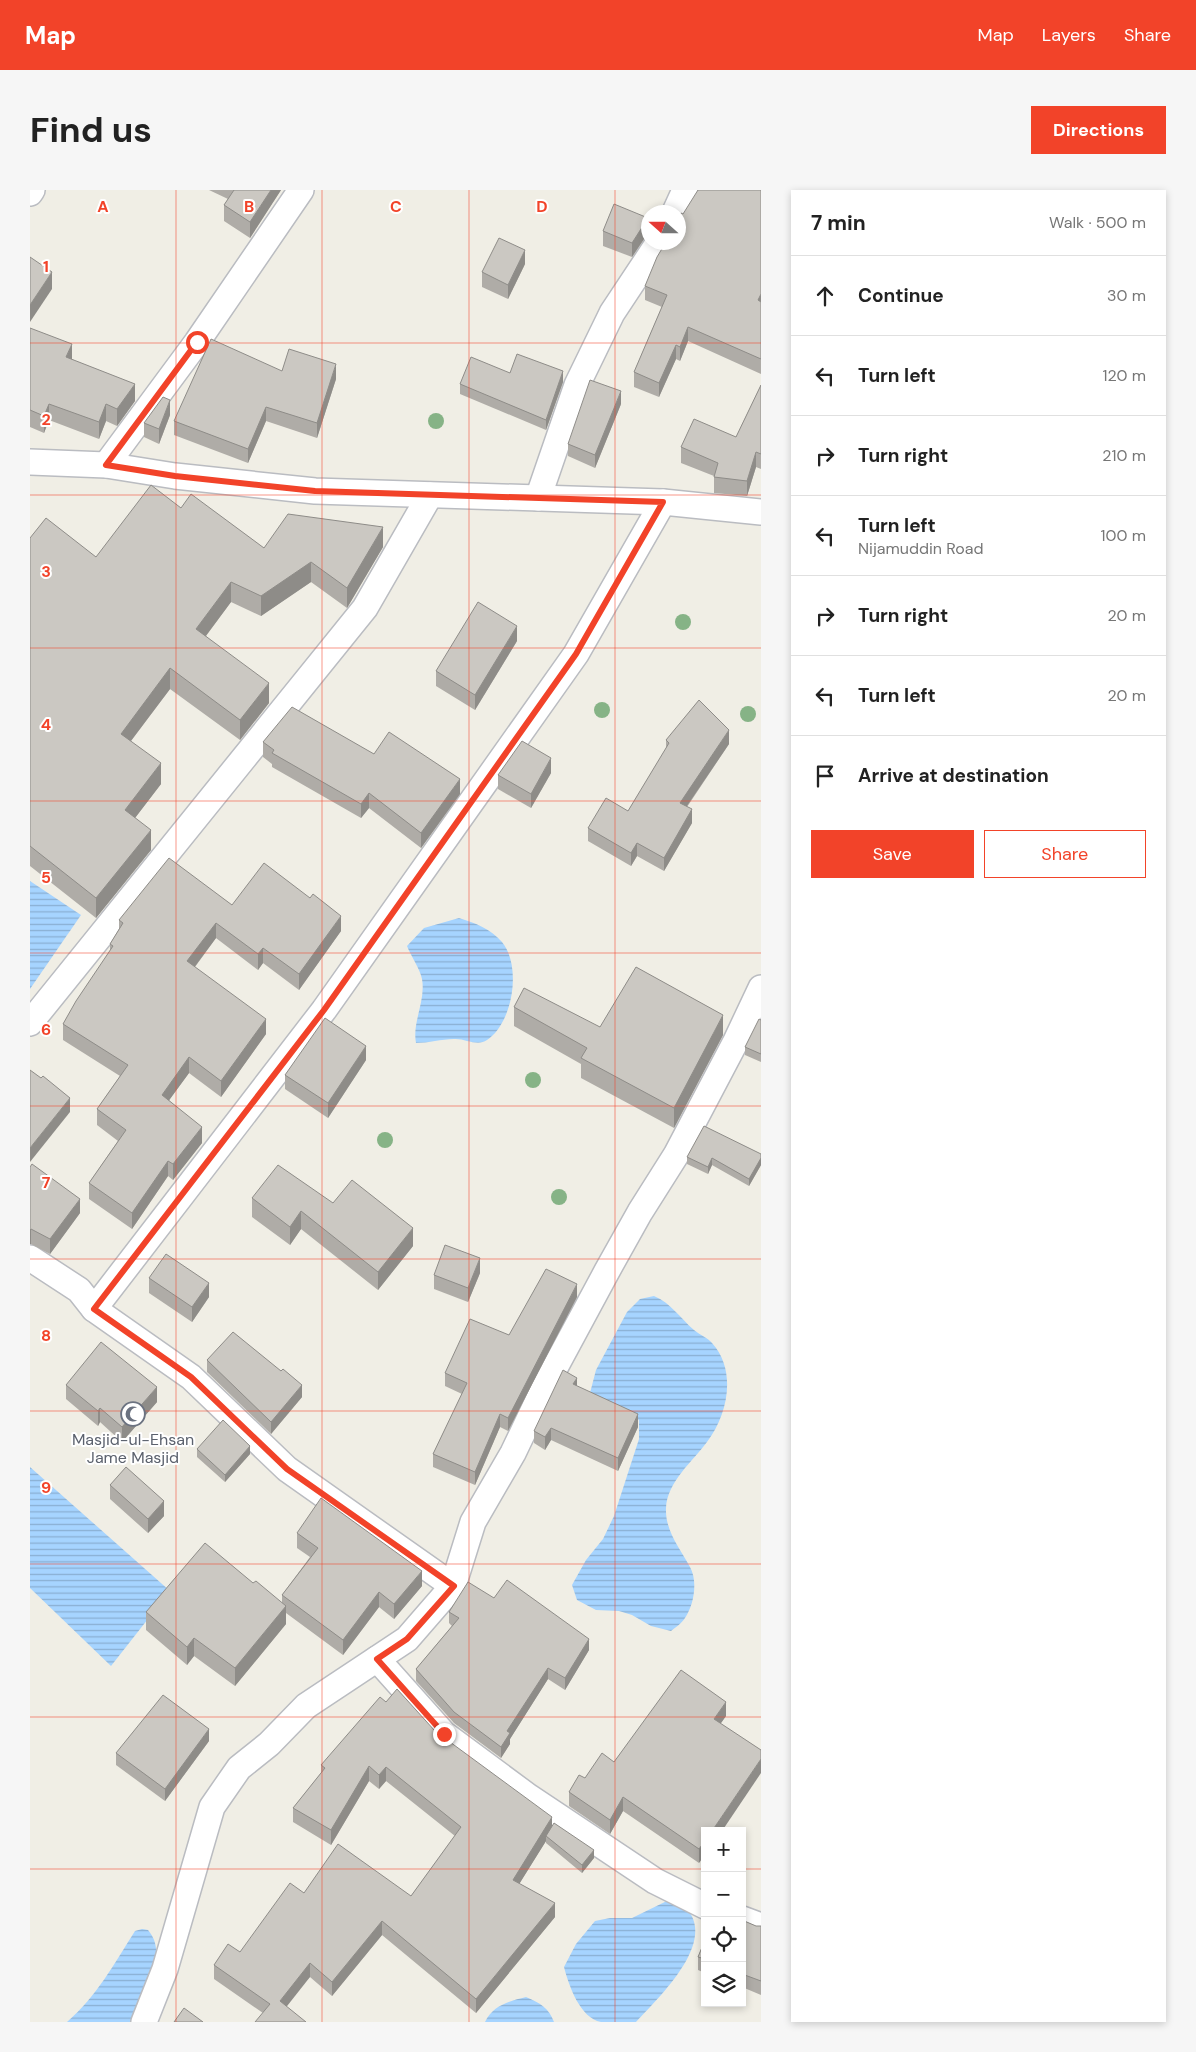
<!DOCTYPE html>
<meta charset="utf-8">
<style>
:root{--surface:#fff;--page:#f6f6f6;--text:#222;--muted:#767676;--line:#e0e0e0;--accent:#f24329}
body{margin:0;font-family:"DM Sans",sans-serif;background:var(--page);color:var(--text)}
.controls{position:absolute;right:15px;bottom:15px;display:grid;overflow:hidden;border-radius:0px;box-shadow:0 2px 8px #0003}
.controls button{width:45px;height:45px;display:grid;place-items:center;padding:0;border:0;border-bottom:1px solid var(--line);background:var(--surface);color:var(--text);font:25px sans-serif}
.compass{position:absolute;left:611px;top:15px;width:45px;height:45px;border-radius:50%;background:var(--surface);box-shadow:0 2px 8px #0003;rotate:291deg}
.stop{position:absolute;width:15px;height:15px;margin:-11px;border:4px solid #f24329;border-radius:50%;background:#fff}
.stop.end{background:#f24329;border-color:#fff;box-shadow:0 1px 5px #0008}
.list{margin:0;padding:0;list-style:none}
h2{display:flex;justify-content:space-between;align-items:center;height:65px;margin:0;padding:0 20px;font-size:21px}
h2 small{font-size:16px;font-weight:400;color:var(--muted)}
.list li{display:grid;grid-template-columns:32px 1fr auto;gap:15px;align-items:center;box-sizing:border-box;height:80px;padding:0 20px;border-top:1px solid var(--line)}
.list b{display:block;font-size:19px;white-space:nowrap}
.list p{margin:0;font-size:16px;white-space:nowrap;color:var(--muted)}
.list em{font-size:16px;font-style:normal;color:var(--muted)}
.actions{display:flex;gap:10px;padding:15px 20px}
.actions a{flex:1;padding:11px 0;border:1px solid var(--accent);border-radius:0px;text-align:center;font-size:18px;color:var(--accent)}
.actions .main{background:var(--accent);color:#fff}
.icon{flex:none;width:28px;height:28px;fill:none;stroke:currentColor;stroke-width:2;stroke-linecap:round;stroke-linejoin:round}
.map{position:relative;flex:none;width:731px;height:1832px;overflow:hidden;border-radius:0px}
header{display:flex;align-items:center;gap:30px;box-sizing:border-box;height:70px;padding:0 25px;background:var(--accent);color:#fff}
header strong{font-size:24px}
nav{display:flex;gap:28px;margin-inline-start:auto;font-size:18px}
.intro{display:flex;align-items:center;justify-content:space-between;box-sizing:border-box;height:120px;padding:0 30px}
h1{margin:0;font-size:35px}
.button{padding:12px 22px;border-radius:0px;background:var(--accent);color:#fff;font-size:18px;font-weight:700}
main{display:flex;gap:30px;padding:0 30px}
aside{flex:1;background:var(--surface);border-radius:0px;box-shadow:0 2px 8px #0003}
.map>svg:first-child{display:block}
</style>
<header>
<strong>Map</strong>
<nav><a>Map</a><a>Layers</a><a>Share</a></nav>
</header>
<div class="intro"><h1>Find us</h1><a class="button">Directions</a></div>
<main>
<div class="map">
<svg width="731" height="1832" viewBox="0 0 731 1832">
<defs>
<pattern id="water-rules" width="6" height="5" patternUnits="userSpaceOnUse" patternTransform="scale(1.25)"><rect width="6" height="5" fill="#a6d4ff"/><path d="M0 2.5h6" fill="none" stroke="#8aafd2"/></pattern>
</defs>
<rect width="100%" height="100%" fill="#f0eee5"/>
<g fill="url(#water-rules)">
<polygon points="0,691 51,725 0,799"/>
<path d="M429,728c16,5 32,11 43,24 20,24 11,81 -15,98 -10,7 -22,-2 -33,-1 -13,0 -25,4 -38,4 -4,-21 10,-42 6,-64 -2,-10 -11,-23 -15,-33l17,-18z"/>
<path d="M624,1106c17,7 26,22 40,34 6,5 14,8 18,13 25,27 16,72 -5,99 -14,19 -40,40 -41,66 -1,23 14,40 24,59 8,14 4,38 -5,51 -3,5 -9,9 -14,13l-20,-5 -19,-11 -13,-4 -23,-1 -19,-10 -5,-15 14,-25 17,-21 11,-23 25,-77v-19l-24,-16 -25,-11 6,-23 31,-58 13,-13z"/>
<polygon points="0,1277 140,1401 81,1476 0,1398"/>
<path d="M643,1708c57,32 -10,95 -37,124 -11,0 -24,0 -35,0 -21,-4 -32,-36 -37,-55l12,-23 19,-23 15,-3h22z"/>
<path d="M112,1739l6,1c22,25 -5,67 -17,92h-64c30,-26 47,-58 68,-91z"/>
<path d="M496,1807c14,6 23,11 28,25h-69c8,-17 25,-21 41,-25z"/>
</g>
<g fill="none" stroke-linecap="round" stroke-linejoin="round">
<g stroke="#babcc1" stroke-width="28">
<g id="minor">
<polyline points="0,3 2,0"/>
<polyline points="645,22 655,0"/>
<polyline points="0,272 76,275 145,286 285,301 633,312 731,322"/>
<polyline points="76,275 167,152 271,0"/>
<polyline points="508,308 547,195 582,123 629,52"/>
<polyline points="0,833 335,418 400,305"/>
<polyline points="0,1068 49,1100 64,1119 161,1187 257,1279 423,1396"/>
<polyline points="64,1119 294,820 546,464 633,312"/>
<polyline points="347,1469 414,1544 499,1607 625,1691 675,1716"/>
<polyline points="712,1729 731,1736"/>
<polyline points="114,1832 135,1779 182,1617 209,1578 239,1554 276,1516 377,1449 423,1396 443,1332 483,1263 514,1198 577,1081 610,1022 646,965 706,851 731,798"/>
</g>
</g>
<use href="#minor" stroke="#fff" stroke-width="25"/>
</g>
<g fill="#86b386">
<circle cx="406" cy="231" r="8"/>
<circle cx="653" cy="432" r="8"/>
<circle cx="572" cy="520" r="8"/>
<circle cx="718" cy="524" r="8"/>
<circle cx="503" cy="890" r="8"/>
<circle cx="355" cy="950" r="8"/>
<circle cx="529" cy="1007" r="8"/>
</g>
<g fill="#afaca7">
<polygon points="179,0 251,0 220,48 194,31 194,15 198,9"/>
<polygon points="731,0 731,184 658,151 650,171 646,169 629,207 604,197 604,182 632,117 615,110 615,96 648,52 653,24"/>
<polygon points="618,28 618,43 602,67 573,56 573,41"/>
<polygon points="495,74 478,109 452,97 452,82"/>
<polygon points="0,138 42,169 105,211 87,236 76,231 69,249 19,230 14,243 0,237"/>
<polygon points="252,181 306,189 287,248 236,231 218,273 144,245 144,231"/>
<polygon points="480,183 533,192 516,240 430,204 430,194"/>
<polygon points="731,195 731,279 726,277 717,306 684,303 684,286 651,273 651,257 706,247"/>
<polygon points="591,214 565,278 538,266 538,254"/>
<polygon points="140,225 129,254 114,247 114,233"/>
<polygon points="151,318 234,358 353,357 317,418 281,392 231,426 201,412 176,446 239,513 210,550 140,499 101,551 131,594 105,628 121,660 66,728 0,676 0,348 66,367"/>
<polygon points="487,451 445,520 406,496 406,481"/>
<polygon points="636,550 699,554 657,617 662,633 634,681 607,666 601,676 558,651 558,638 598,621 636,559"/>
<polygon points="233,552 344,564 430,604 391,658 339,618 331,628 242,577 242,574 233,567"/>
<polygon points="521,583 501,618 468,599 468,585"/>
<polygon points="202,715 311,741 269,800 233,773 228,780 186,748 165,777 236,844 191,907 159,883 139,910 172,953 143,990 138,986 102,1039 59,1009 59,993 88,951 67,935 67,919 90,886 33,850 33,834 80,761 80,754 89,739 89,730"/>
<polygon points="484,817 570,837 693,845 644,938 551,888 551,874 484,836"/>
<polygon points="731,830 731,872 715,865 715,857"/>
<polygon points="336,870 298,928 255,899 255,885"/>
<polygon points="731,964 731,975 719,996 682,975 678,984 657,974 657,967"/>
<polygon points="0,977 50,1023 20,1064 1,1054 0,1054"/>
<polygon points="222,1008 303,1013 383,1056 348,1100 271,1039 260,1055 222,1027"/>
<polygon points="450,1083 438,1112 404,1099 404,1085"/>
<polygon points="119,1088 179,1107 162,1132 119,1103"/>
<polygon points="547,1107 478,1241 470,1237 445,1295 403,1277 403,1264 432,1204 415,1196 415,1183 479,1145"/>
<polygon points="177,1170 272,1207 241,1244 177,1182"/>
<polygon points="36,1195 127,1212 92,1252 70,1232 68,1236 36,1209"/>
<polygon points="547,1196 608,1237 588,1281 521,1250 515,1260 504,1253 504,1241"/>
<polygon points="167,1259 220,1264 195,1292 167,1267"/>
<polygon points="80,1295 134,1326 118,1343 80,1309"/>
<polygon points="267,1343 392,1396 364,1429 349,1417 313,1465 256,1423 256,1434 205,1496 164,1466 157,1475 116,1440 116,1422 223,1393 252,1413 252,1405 280,1367 267,1358"/>
<polygon points="464,1408 559,1460 535,1500 518,1489 480,1549 480,1554 471,1568 424,1533 386,1491 386,1479 422,1436 419,1433 419,1422"/>
<polygon points="356,1512 405,1541 522,1636 564,1668 552,1683 516,1653 516,1651 489,1694 525,1727 446,1823 352,1745 302,1806 280,1787 233,1823 184,1789 184,1775 210,1762 274,1703 381,1706 425,1646 356,1591 349,1599 339,1591 301,1655 263,1632 263,1618 291,1583 291,1575"/>
<polygon points="696,1526 690,1534 669,1673 593,1621 580,1644 539,1616 539,1602 555,1588 584,1572"/>
<polygon points="179,1551 135,1611 86,1575 86,1563"/>
<polygon points="712,1730 726,1736 731,1736 731,1805 712,1797"/>
<polygon points="675,1750 675,1783 668,1780 668,1767"/>
</g>
<g fill="#8e8c88">
<polygon points="241,0 251,0 220,48 220,32"/>
<polygon points="618,28 618,43 602,67 602,53"/>
<polygon points="495,60 495,74 478,109 478,95"/>
<polygon points="22,82 22,99 0,132 0,115"/>
<polygon points="731,104 731,119 728,110"/>
<polygon points="658,137 658,151 650,171 650,157"/>
<polygon points="42,154 42,171 36,167"/>
<polygon points="646,155 646,169 629,207 629,193"/>
<polygon points="306,174 306,189 287,248 287,233"/>
<polygon points="533,181 533,192 516,240 516,230"/>
<polygon points="105,194 105,211 87,236 87,219"/>
<polygon points="591,201 591,214 565,278 565,265"/>
<polygon points="140,210 140,225 129,254 129,239"/>
<polygon points="19,214 19,230 14,243 14,226"/>
<polygon points="76,214 76,231 69,249 69,232"/>
<polygon points="236,217 236,231 218,273 218,259"/>
<polygon points="726,262 726,277 717,306 717,291"/>
<polygon points="353,337 353,357 317,418 317,398"/>
<polygon points="281,372 281,392 231,426 231,406"/>
<polygon points="201,392 201,412 166,459 166,439"/>
<polygon points="487,436 487,451 445,520 445,505"/>
<polygon points="140,478 140,499 91,564 91,544"/>
<polygon points="239,493 239,513 210,550 210,530"/>
<polygon points="699,540 699,554 650,626 650,613"/>
<polygon points="521,568 521,583 501,618 501,604"/>
<polygon points="131,573 131,594 95,641 95,620"/>
<polygon points="430,589 430,604 391,658 391,643"/>
<polygon points="339,603 339,618 331,628 331,614"/>
<polygon points="662,619 662,633 634,681 634,668"/>
<polygon points="121,640 121,660 66,728 66,708"/>
<polygon points="607,653 607,666 601,676 601,663"/>
<polygon points="311,726 311,741 269,800 269,784"/>
<polygon points="186,733 186,748 157,787 157,771"/>
<polygon points="233,758 233,773 228,780 228,764"/>
<polygon points="693,825 693,845 644,938 644,918"/>
<polygon points="236,829 236,844 191,907 191,891"/>
<polygon points="336,856 336,870 298,928 298,913"/>
<polygon points="159,867 159,883 132,920 132,905"/>
<polygon points="40,908 40,922 0,972 0,958"/>
<polygon points="172,937 172,953 143,990 143,974"/>
<polygon points="682,968 682,975 678,984 678,977"/>
<polygon points="731,968 731,975 719,996 719,989"/>
<polygon points="138,971 138,986 102,1039 102,1023"/>
<polygon points="50,1009 50,1023 20,1064 20,1049"/>
<polygon points="271,1021 271,1039 260,1055 260,1037"/>
<polygon points="383,1038 383,1056 348,1100 348,1082"/>
<polygon points="1,1039 1,1054 0,1054 0,1040"/>
<polygon points="450,1068 450,1083 438,1112 438,1098"/>
<polygon points="179,1093 179,1107 162,1132 162,1117"/>
<polygon points="547,1094 547,1107 478,1241 478,1228"/>
<polygon points="547,1188 547,1200 543,1194"/>
<polygon points="272,1195 272,1207 241,1244 241,1232"/>
<polygon points="127,1197 127,1212 92,1252 92,1237"/>
<polygon points="70,1218 70,1232 68,1236 68,1221"/>
<polygon points="470,1224 470,1237 445,1295 445,1282"/>
<polygon points="608,1224 608,1237 588,1281 588,1268"/>
<polygon points="521,1238 521,1250 515,1260 515,1247"/>
<polygon points="220,1256 220,1264 195,1292 195,1285"/>
<polygon points="134,1311 134,1326 118,1343 118,1329"/>
<polygon points="392,1381 392,1396 364,1429 364,1414"/>
<polygon points="349,1402 349,1417 313,1465 313,1450"/>
<polygon points="256,1416 256,1434 205,1496 205,1478"/>
<polygon points="164,1448 164,1466 157,1475 157,1457"/>
<polygon points="559,1449 559,1460 535,1500 535,1488"/>
<polygon points="518,1478 518,1489 480,1549 480,1554 471,1568 471,1557 477,1541"/>
<polygon points="696,1512 696,1526 684,1543 684,1529"/>
<polygon points="179,1539 179,1551 135,1611 135,1599"/>
<polygon points="731,1569 731,1583 692,1641 682,1641"/>
<polygon points="339,1576 339,1591 301,1655 301,1640"/>
<polygon points="356,1577 356,1591 349,1599 349,1585"/>
<polygon points="593,1607 593,1621 580,1644 580,1630"/>
<polygon points="522,1627 522,1641 516,1646 516,1651 483,1704 483,1690"/>
<polygon points="675,1651 675,1665 669,1673 669,1659"/>
<polygon points="564,1660 564,1668 552,1683 552,1675"/>
<polygon points="525,1713 525,1727 446,1823 446,1809"/>
<polygon points="352,1731 352,1745 302,1806 302,1792"/>
<polygon points="280,1773 280,1787 250,1825 250,1811"/>
</g>
<g fill="#cbc8c2" stroke="#8e8c88">
<polygon points="204,0 241,0 220,32 194,15"/>
<polygon points="668,0 731,0 731,104 728,110 731,112 731,169 658,137 650,157 646,155 629,193 604,182 637,105 615,96 627,67 636,52 648,52 648,29 651,23 653,24"/>
<polygon points="584,14 618,28 602,53 573,41"/>
<polygon points="469,48 495,60 478,95 452,82"/>
<polygon points="0,67 22,82 0,115"/>
<polygon points="0,138 42,154 36,167 105,194 87,219 76,214 69,232 19,214 14,226 0,220"/>
<polygon points="181,149 252,181 259,159 306,174 287,233 236,217 218,259 144,231"/>
<polygon points="487,164 533,181 516,230 430,194 441,167 480,183"/>
<polygon points="560,190 591,201 565,265 538,254"/>
<polygon points="731,195 731,264 726,262 717,291 684,287 688,273 651,257 664,229 706,247"/>
<polygon points="133,207 140,210 129,239 114,233"/>
<polygon points="121,295 151,318 161,304 234,358 258,324 353,337 317,398 281,372 231,406 201,392 166,439 239,493 210,530 140,478 91,544 131,573 95,620 121,640 66,708 0,656 0,348 16,328 66,367"/>
<polygon points="448,412 487,436 445,505 406,481"/>
<polygon points="669,510 699,540 650,613 662,619 634,668 607,653 601,663 558,638 576,608 598,621 639,553 636,550"/>
<polygon points="262,517 344,564 359,542 430,589 391,643 339,603 331,614 242,563 244,560 233,552"/>
<polygon points="492,551 521,568 501,604 468,585"/>
<polygon points="139,668 202,715 234,673 280,708 283,704 311,726 269,784 233,758 228,764 186,733 157,771 236,829 191,891 159,867 132,905 172,937 143,974 138,971 102,1023 59,993 96,940 67,919 98,875 33,834 46,811 83,756 80,754 93,733 89,730"/>
<polygon points="606,777 693,825 644,918 551,868 557,858 484,817 494,798 570,837"/>
<polygon points="295,828 336,856 298,913 255,885"/>
<polygon points="729,829 731,830 731,864 715,857"/>
<polygon points="0,880 11,888 13,886 40,908 0,958"/>
<polygon points="674,936 731,964 731,968 719,989 682,968 678,977 657,967"/>
<polygon points="2,974 50,1009 20,1049 1,1039 0,1040 0,977"/>
<polygon points="248,975 303,1013 322,990 383,1038 348,1082 271,1021 260,1037 222,1008"/>
<polygon points="415,1055 450,1068 438,1098 404,1085"/>
<polygon points="136,1064 179,1093 162,1117 119,1088"/>
<polygon points="516,1079 547,1094 478,1228 470,1224 445,1282 403,1264 437,1193 415,1183 440,1129 479,1145"/>
<polygon points="203,1142 251,1181 253,1179 272,1195 241,1232 177,1170"/>
<polygon points="71,1152 127,1197 92,1237 70,1218 68,1221 36,1195"/>
<polygon points="533,1180 547,1188 543,1194 608,1224 588,1268 521,1238 515,1247 504,1241"/>
<polygon points="193,1230 220,1256 195,1285 167,1259"/>
<polygon points="96,1277 134,1311 118,1329 80,1295"/>
<polygon points="291,1308 392,1381 364,1414 349,1402 313,1450 252,1405 288,1358 267,1343"/>
<polygon points="175,1353 223,1393 226,1391 256,1416 205,1478 164,1448 157,1457 116,1422"/>
<polygon points="477,1390 559,1449 535,1488 518,1478 477,1541 480,1543 471,1557 424,1522 386,1479 429,1428 419,1422 438,1392 464,1408"/>
<polygon points="651,1480 696,1512 684,1529 731,1560 731,1569 682,1641 675,1641 675,1651 669,1659 593,1607 580,1630 539,1602 549,1585 555,1588 572,1563 584,1572"/>
<polygon points="367,1499 405,1541 522,1627 483,1690 525,1713 446,1809 352,1731 302,1792 280,1773 250,1811 276,1832 225,1832 240,1814 184,1775 198,1754 210,1762 260,1693 274,1703 308,1654 381,1706 431,1637 356,1577 349,1585 339,1576 301,1640 263,1618 295,1578 291,1575 350,1507 356,1512"/>
<polygon points="133,1505 179,1539 135,1599 86,1563"/>
<polygon points="524,1633 564,1660 552,1675 516,1646"/>
<polygon points="712,1730 726,1736 731,1736 731,1791 712,1784"/>
<polygon points="675,1750 675,1769 668,1767"/>
<polygon points="154,1818 173,1832 144,1832"/>
</g>
<g fill="none" stroke-linecap="round" stroke-linejoin="round">
<polyline stroke="#f24329" stroke-width="6" points="167,152 76,275 145,286 285,301 633,312 546,464 294,820 64,1119 161,1187 257,1279 424,1396 377,1449 347,1469 414,1544"/>
</g>
<path fill="none" stroke="#f24329" stroke-width="1" stroke-opacity="0.55" d="M146,0v1832M292,0v1832M439,0v1832M585,0v1832M0,153h731M0,305h731M0,458h731M0,611h731M0,763h731M0,916h731M0,1069h731M0,1221h731M0,1374h731M0,1527h731M0,1679h675M712,1679h19"/>
<defs>
<g id="mosque-ring" transform="scale(1.25)"><circle r="9.5" fill="#fff" stroke="#6b7280" stroke-width="1.5"/><path d="M3.5-4.9A6 6 0 1 0 3.5 4.9A5 5 0 1 1 3.5-4.9Z" fill="#6b7280"/></g>
</defs>
<g fill-rule="evenodd">
<use href="#mosque-ring" x="103" y="1224"/>
</g>
<g text-anchor="middle" stroke-width="4" stroke-linejoin="round" paint-order="stroke">
<g font-size="16" fill="#5b616d" stroke="#fff">
<text x="103" y="1255">Masjid-ul-Ehsan<tspan x="103" dy="18">Jame Masjid</tspan></text>
</g>
</g>
<g font-size="16" text-anchor="middle" font-weight="bold" fill="#f24329" stroke="#fff" stroke-width="4" stroke-linejoin="round" paint-order="stroke">
<text x="73" y="22">A</text>
<text x="219" y="22">B</text>
<text x="366" y="22">C</text>
<text x="512" y="22">D</text>
<text x="16" y="82">1</text>
<text x="16" y="235">2</text>
<text x="16" y="387">3</text>
<text x="16" y="540">4</text>
<text x="16" y="693">5</text>
<text x="16" y="845">6</text>
<text x="16" y="998">7</text>
<text x="16" y="1151">8</text>
<text x="16" y="1303">9</text>
</g>
</svg>
<div class="controls">
<button>+</button>
<button>−</button>
<button><svg class="icon" aria-label="locate" viewBox="0 0 24 24"><circle cx="12" cy="12" r="6"/><path d="M12 2v4M12 18v4M2 12h4M18 12h4"/></svg></button>
<button><svg class="icon" aria-label="layers" viewBox="0 0 24 24"><path d="M12 4l9 5-9 5-9-5zM3 14l9 5 9-5"/></svg></button>
</div>
<svg class="compass" viewBox="-18 -18 36 36"><path d="M0-13l5 13h-10z" fill="#e53935"/><path d="M0 13l5-13h-10z" fill="#767676"/></svg>
<div class="stop" style="left:167px;top:152px"></div>
<div class="stop end" style="left:414px;top:1544px"></div>
</div>
<aside>
<h2>7 min<small>Walk · 500 m</small></h2>
<ul class="list">
<li><svg class="icon" aria-label="ahead" viewBox="0 0 24 24"><path d="M12 20V5M6 11l6-6 6 6"/></svg><div><b>Continue</b></div><em>30 m</em></li>
<li><svg class="icon" aria-label="left" viewBox="0 0 24 24"><path d="M17 20v-9H6M10 6l-5 5 5 5"/></svg><div><b>Turn left</b></div><em>120 m</em></li>
<li><svg class="icon" aria-label="right" viewBox="0 0 24 24"><path d="M7 20v-9h11M14 6l5 5-5 5"/></svg><div><b>Turn right</b></div><em>210 m</em></li>
<li><svg class="icon" aria-label="left" viewBox="0 0 24 24"><path d="M17 20v-9H6M10 6l-5 5 5 5"/></svg><div><b>Turn left</b><p>Nijamuddin Road</p></div><em>100 m</em></li>
<li><svg class="icon" aria-label="right" viewBox="0 0 24 24"><path d="M7 20v-9h11M14 6l5 5-5 5"/></svg><div><b>Turn right</b></div><em>20 m</em></li>
<li><svg class="icon" aria-label="left" viewBox="0 0 24 24"><path d="M17 20v-9H6M10 6l-5 5 5 5"/></svg><div><b>Turn left</b></div><em>20 m</em></li>
<li><svg class="icon" aria-label="arrive" viewBox="0 0 24 24"><path d="M6 21V4h12l-3 4 3 4H6"/></svg><div><b>Arrive at destination</b></div></li>
</ul>
<div class="actions"><a class="main">Save</a><a>Share</a></div>
</aside>
</main>
